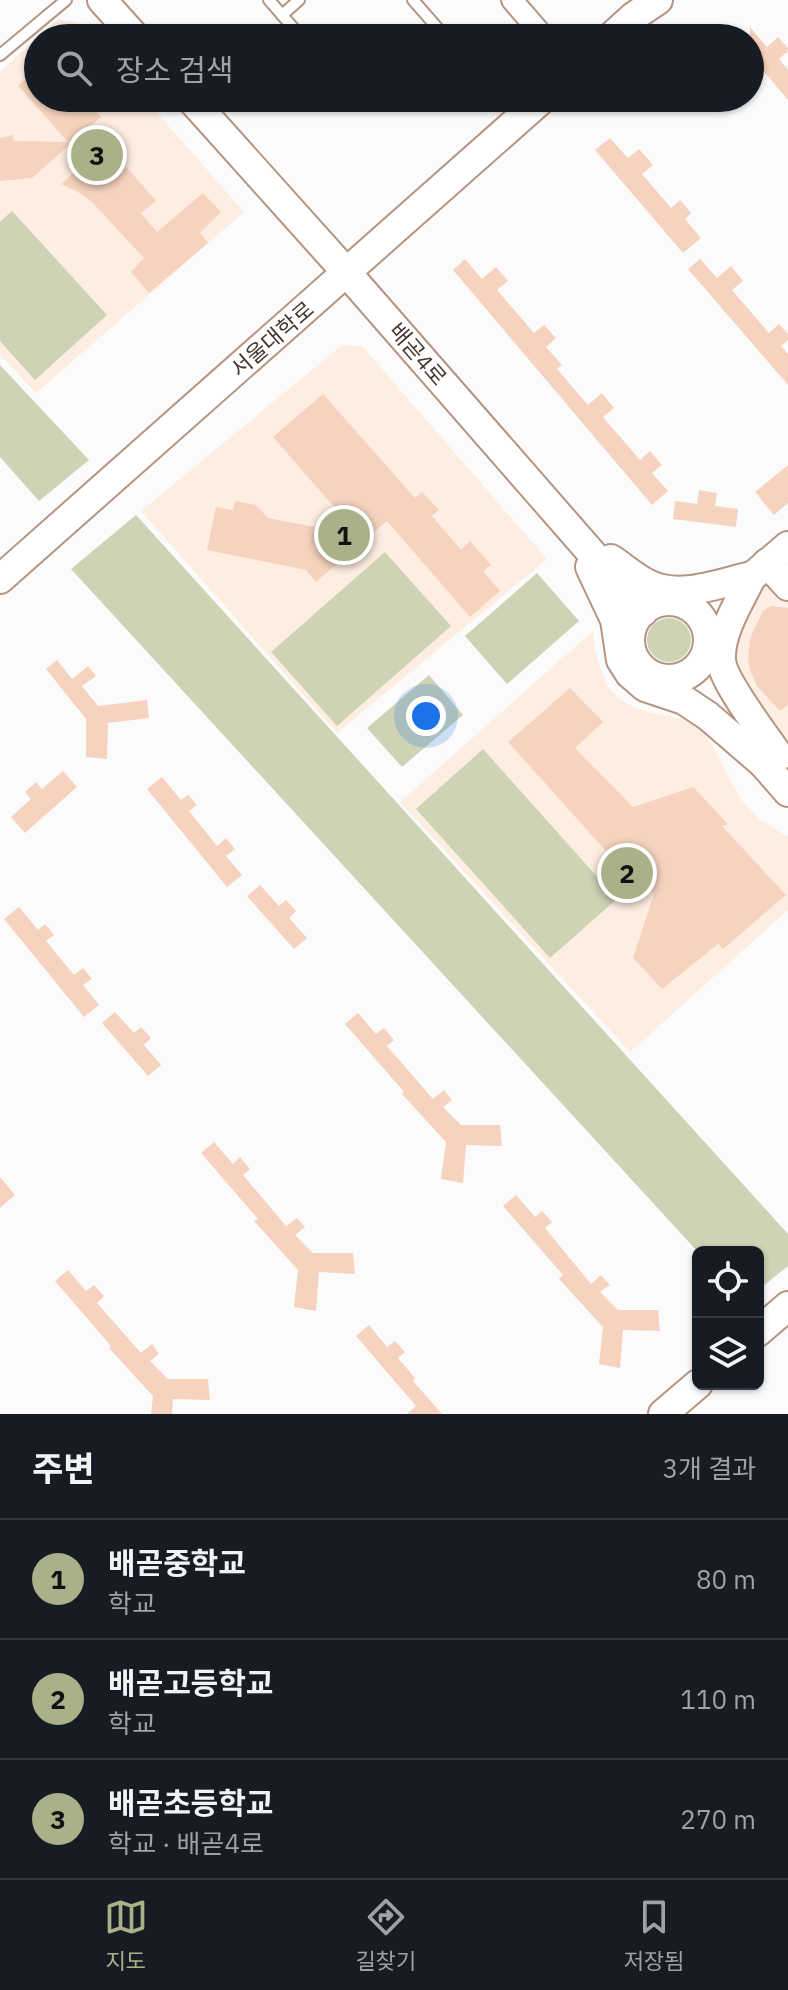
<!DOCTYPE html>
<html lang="ko">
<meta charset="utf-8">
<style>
:root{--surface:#171b24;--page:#242831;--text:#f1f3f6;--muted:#9ea1a6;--line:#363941;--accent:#aab188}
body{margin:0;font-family:"IBM Plex Sans","Noto Sans KR",sans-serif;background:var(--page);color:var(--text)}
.controls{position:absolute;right:24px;bottom:24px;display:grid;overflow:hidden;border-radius:12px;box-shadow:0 2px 6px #0004}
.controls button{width:72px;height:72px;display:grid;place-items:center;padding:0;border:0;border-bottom:2px solid var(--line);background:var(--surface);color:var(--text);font:40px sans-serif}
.you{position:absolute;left:426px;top:716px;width:28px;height:28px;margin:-20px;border:6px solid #fff;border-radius:50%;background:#1a73e8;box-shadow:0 0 0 12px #1a73e833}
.badge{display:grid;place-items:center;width:52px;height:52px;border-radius:50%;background:var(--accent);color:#111;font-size:26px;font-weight:700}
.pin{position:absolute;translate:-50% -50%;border:4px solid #fff;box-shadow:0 2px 8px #0006}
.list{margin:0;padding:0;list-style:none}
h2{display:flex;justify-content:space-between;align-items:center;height:104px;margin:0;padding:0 32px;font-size:34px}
h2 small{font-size:26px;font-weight:400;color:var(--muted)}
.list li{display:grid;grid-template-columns:52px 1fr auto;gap:24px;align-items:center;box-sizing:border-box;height:120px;padding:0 32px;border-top:2px solid var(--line)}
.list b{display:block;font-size:30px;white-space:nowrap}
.list p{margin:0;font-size:26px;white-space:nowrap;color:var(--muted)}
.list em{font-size:26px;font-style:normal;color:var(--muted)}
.icon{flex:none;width:44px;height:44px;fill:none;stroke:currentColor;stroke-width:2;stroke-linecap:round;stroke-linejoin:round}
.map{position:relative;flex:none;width:788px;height:1414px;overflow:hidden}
.search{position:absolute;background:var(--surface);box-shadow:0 2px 6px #0004;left:24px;right:24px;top:24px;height:88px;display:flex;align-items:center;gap:20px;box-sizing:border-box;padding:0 28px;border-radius:44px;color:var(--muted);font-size:30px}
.sheet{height:464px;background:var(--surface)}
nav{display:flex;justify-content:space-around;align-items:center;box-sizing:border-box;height:112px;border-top:2px solid var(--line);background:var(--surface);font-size:22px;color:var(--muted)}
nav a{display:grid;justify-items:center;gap:4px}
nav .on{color:var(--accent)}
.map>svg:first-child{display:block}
</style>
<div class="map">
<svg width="788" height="1414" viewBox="0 0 788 1414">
<rect width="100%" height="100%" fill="#fbfbfb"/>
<polygon fill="#ffeee3" points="771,578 788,597 788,741 734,678 735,613"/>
<g fill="#feeee2">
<polygon points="57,19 78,23 92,38 38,38 38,98 144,98 244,212 36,393 0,355 0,72"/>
<polygon points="342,345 362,346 547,559 337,733 141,511"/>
<polygon points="593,631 595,650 601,669 607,685 617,697 632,706 648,712 684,719 703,731 714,748 741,800 759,819 788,837 788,910 630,1052 400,802"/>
</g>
<g fill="#ced3b6">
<polygon points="12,211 107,315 35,380 0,341 0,222"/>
<polygon points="0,365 89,460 39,501 0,457"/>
<polygon points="136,515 788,1234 788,1266 758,1290 758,1252 698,1252 71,569"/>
<polygon points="385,552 451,626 337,726 271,652"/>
<polygon points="537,573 579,621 507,684 465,636"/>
<circle cx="669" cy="640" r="22"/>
<polygon points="429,675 463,715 402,767 367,728"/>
<polygon points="483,749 617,899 550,958 416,809"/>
</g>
<g fill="#f6d3be">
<polygon points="750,27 767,47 778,37 788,48 788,51 779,59 788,70 788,100 750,55"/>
<polygon points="38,68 38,98 84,98 101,117 32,178 0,181 0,138 13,135 14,141 68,142 18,86"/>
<polygon points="610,138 628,158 639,149 653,165 642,174 671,208 680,200 691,213 685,219 701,238 683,253 595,150"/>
<polygon points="106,146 124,164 156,201 141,213 157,232 203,193 221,212 200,233 208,243 149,293 131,272 144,258 92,202 78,192 61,184"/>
<polygon points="465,259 482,279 496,267 508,281 497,290 534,333 544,325 556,338 546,347 562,365 557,369 588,405 602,393 614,408 603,417 640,460 650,451 662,465 652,473 668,491 652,505 453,270"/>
<polygon points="700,259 717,278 731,266 743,281 732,290 769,333 779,324 788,334 788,340 781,346 788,354 788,385 688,269"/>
<polygon points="323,394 415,498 422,492 439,510 432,516 461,550 470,541 491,565 483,571 500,591 470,617 387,521 316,582 306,570 207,550 216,507 233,510 235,501 256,505 268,518 325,529 341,515 273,437"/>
<polygon points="788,465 788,503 774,515 755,492"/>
<polygon points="699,490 717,493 715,506 738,509 736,527 673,519 675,501 697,504"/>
<polygon points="771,606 788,608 788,705 780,711 757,686 750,670 748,660 750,639 754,629 763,611"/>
<polygon points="57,660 72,679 88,666 96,676 82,686 98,706 147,700 149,718 108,723 107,759 86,757 86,719 46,669"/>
<polygon points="570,688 603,722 575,748 633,807 693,787 728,824 722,826 786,895 723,949 718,944 662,989 633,958 654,894 626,864 614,860 508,742"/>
<polygon points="63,771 77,787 25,833 11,817 31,799 25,792 36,782 42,789"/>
<polygon points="162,777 181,800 188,795 197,805 189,811 217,846 226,838 235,849 226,856 242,875 227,887 147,789"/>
<polygon points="260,885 279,906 286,900 296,911 289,918 307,938 294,949 247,896"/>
<polygon points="19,907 38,930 45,924 54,935 46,941 74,975 83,968 92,979 83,985 99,1005 84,1017 4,919"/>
<polygon points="115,1012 134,1033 141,1027 151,1038 144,1045 161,1065 148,1076 102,1023"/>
<polygon points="358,1013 376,1034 384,1028 394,1040 387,1046 433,1099 444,1090 452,1100 443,1107 461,1125 500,1125 502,1146 466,1145 463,1183 441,1179 446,1142 402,1094 404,1092 345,1024"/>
<polygon points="214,1142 233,1164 240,1157 250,1169 243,1175 286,1226 297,1218 305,1227 295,1235 313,1253 353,1253 355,1274 319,1272 316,1311 294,1307 298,1270 254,1221 258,1219 201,1153"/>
<polygon points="0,1177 15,1195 0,1208"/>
<polygon points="516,1195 535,1217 542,1211 552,1222 545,1228 591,1284 601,1275 610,1285 600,1292 618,1310 658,1310 660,1331 623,1330 620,1368 599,1364 603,1327 559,1279 563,1275 503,1206"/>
<polygon points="68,1270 86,1291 94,1285 104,1296 97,1303 141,1353 152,1344 159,1354 150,1361 168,1379 208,1379 210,1400 173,1399 172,1414 151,1414 153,1396 109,1348 111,1346 55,1281"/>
<polygon points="369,1325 387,1347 395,1341 405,1352 398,1358 415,1378 413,1381 442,1414 407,1414 416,1406 356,1336"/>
</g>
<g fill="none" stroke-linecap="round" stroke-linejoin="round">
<g stroke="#b59581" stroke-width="14">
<g id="lane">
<polyline points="269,0 302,38"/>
<polyline points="413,0 441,32 439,38"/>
<polyline points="282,15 299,0"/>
<polyline points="0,55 66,0"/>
<polyline points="356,98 360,103 375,103 382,98"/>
</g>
</g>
<g stroke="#b59581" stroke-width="24">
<polyline id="street" points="512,0 545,38"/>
</g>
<g stroke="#b59581" stroke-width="32">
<g id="secondary">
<polyline points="102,0 136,38"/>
<polyline points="610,38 633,17 658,0"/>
<polyline points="190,98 347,273 643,612"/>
<path d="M611,559c12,8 24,19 37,25 32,16 71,-1 104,-8"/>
<polyline points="767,563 788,586"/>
<polyline points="590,567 615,620 621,660 630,674 645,687 684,700 708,716 766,766"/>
<path d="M752,576c-12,25 -32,55 -31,83 0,20 45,78 58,97"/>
<polyline points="0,579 543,98"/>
<polyline points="740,587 788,546"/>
<circle cx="669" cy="640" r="39"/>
<polyline points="753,752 788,792"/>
<polyline points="758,1332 788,1306"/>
<polyline points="663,1414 698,1384"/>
</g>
</g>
<use href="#lane" stroke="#fff" stroke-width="10"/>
<use href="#street" stroke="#fff" stroke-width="20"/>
<use href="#secondary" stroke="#fff" stroke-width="28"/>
</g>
<g text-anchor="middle" stroke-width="6" stroke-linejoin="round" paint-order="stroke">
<g font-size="22" fill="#45372f" stroke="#fff">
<text transform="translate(272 339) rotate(-41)" y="8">서울대학로</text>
<text transform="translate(418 354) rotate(49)" y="8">배곧4로</text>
</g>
</g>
</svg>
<div class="controls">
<button><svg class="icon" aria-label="locate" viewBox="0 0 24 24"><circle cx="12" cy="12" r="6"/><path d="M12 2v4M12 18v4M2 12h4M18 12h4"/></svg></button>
<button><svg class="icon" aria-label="layers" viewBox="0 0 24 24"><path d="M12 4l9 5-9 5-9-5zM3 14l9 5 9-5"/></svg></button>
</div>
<div class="you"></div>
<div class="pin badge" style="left:344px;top:535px">1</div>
<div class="pin badge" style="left:627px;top:873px">2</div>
<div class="pin badge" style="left:97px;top:155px">3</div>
<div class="search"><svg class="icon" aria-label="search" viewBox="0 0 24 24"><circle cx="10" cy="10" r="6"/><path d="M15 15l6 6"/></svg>장소 검색</div>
</div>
<section class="sheet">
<h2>주변<small>3개 결과</small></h2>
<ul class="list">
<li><span class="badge">1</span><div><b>배곧중학교</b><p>학교</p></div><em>80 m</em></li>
<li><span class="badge">2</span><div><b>배곧고등학교</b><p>학교</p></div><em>110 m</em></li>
<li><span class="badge">3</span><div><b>배곧초등학교</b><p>학교 · 배곧4로</p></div><em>270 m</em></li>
</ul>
</section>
<nav>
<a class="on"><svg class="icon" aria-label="map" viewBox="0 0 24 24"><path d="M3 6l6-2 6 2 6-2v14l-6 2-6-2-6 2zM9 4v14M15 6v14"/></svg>지도</a>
<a><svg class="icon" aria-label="directions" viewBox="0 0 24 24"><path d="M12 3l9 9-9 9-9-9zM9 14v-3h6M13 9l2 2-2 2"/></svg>길찾기</a>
<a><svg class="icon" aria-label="saved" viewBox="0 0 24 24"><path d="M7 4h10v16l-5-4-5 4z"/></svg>저장됨</a>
</nav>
